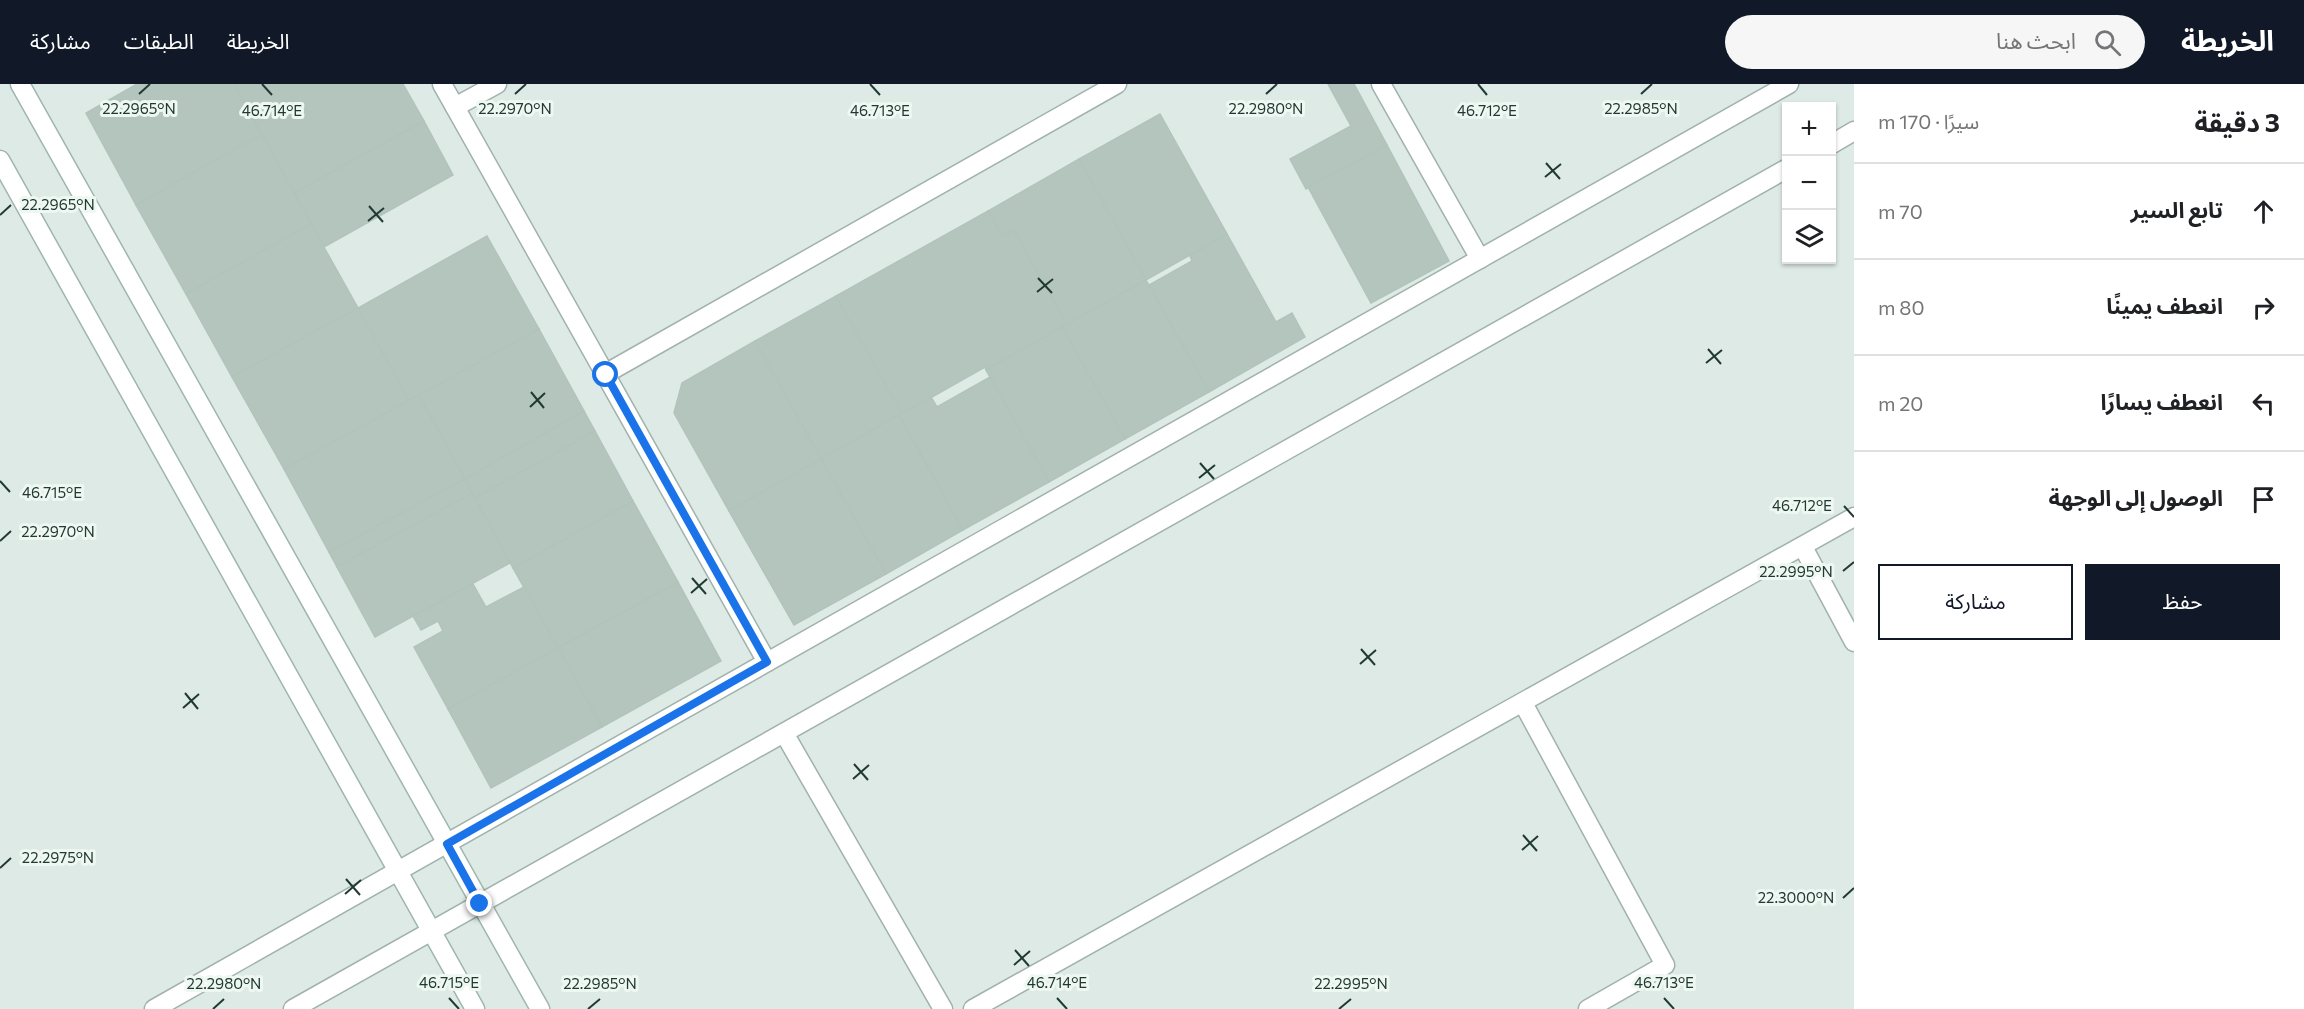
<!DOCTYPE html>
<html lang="ar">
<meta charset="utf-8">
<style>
:root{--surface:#fff;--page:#f6f6f6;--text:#202124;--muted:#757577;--line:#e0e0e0;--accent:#111827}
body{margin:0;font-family:Commissioner,"Noto Sans Arabic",sans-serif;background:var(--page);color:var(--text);direction:rtl}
.controls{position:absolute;right:18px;top:18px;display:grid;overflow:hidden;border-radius:0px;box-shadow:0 2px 4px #0004}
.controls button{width:54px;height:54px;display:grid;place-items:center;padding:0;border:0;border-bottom:2px solid var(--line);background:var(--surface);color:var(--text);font:30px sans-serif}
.stop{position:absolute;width:18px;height:18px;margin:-14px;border:4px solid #1a73e8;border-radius:50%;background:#fff}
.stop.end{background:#1a73e8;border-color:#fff;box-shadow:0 2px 6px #0008}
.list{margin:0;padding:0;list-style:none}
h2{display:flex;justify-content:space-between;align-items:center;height:78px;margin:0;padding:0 24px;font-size:26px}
h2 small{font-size:20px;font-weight:400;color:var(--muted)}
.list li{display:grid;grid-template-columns:39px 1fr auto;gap:18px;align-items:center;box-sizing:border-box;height:96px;padding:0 24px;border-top:2px solid var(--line)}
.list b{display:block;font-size:22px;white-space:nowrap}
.list em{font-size:20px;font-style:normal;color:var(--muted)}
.actions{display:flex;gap:12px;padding:18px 24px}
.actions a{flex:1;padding:14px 0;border:2px solid var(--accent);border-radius:0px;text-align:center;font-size:21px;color:var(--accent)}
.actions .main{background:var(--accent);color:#fff}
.icon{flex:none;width:33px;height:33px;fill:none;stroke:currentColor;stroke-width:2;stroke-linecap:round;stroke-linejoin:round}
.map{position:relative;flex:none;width:1854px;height:925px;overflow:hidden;direction:ltr}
header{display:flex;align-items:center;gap:36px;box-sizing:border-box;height:84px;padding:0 30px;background:var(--accent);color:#fff}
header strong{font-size:28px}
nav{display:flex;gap:33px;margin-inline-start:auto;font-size:21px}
.search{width:420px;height:54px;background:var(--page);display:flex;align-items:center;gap:15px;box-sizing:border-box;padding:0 21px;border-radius:33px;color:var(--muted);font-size:22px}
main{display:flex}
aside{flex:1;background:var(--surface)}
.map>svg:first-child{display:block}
</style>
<header>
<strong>الخريطة</strong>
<div class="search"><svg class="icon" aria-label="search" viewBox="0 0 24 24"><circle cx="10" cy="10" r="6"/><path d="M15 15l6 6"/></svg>ابحث هنا</div>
<nav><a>الخريطة</a><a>الطبقات</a><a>مشاركة</a></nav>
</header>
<main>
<aside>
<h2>3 دقيقة<small>سيرًا · 170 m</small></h2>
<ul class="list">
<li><svg class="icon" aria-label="ahead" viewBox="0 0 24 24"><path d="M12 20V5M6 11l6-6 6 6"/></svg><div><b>تابع السير</b></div><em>70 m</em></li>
<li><svg class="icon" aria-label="right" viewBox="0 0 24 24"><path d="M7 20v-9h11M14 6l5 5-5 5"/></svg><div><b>انعطف يمينًا</b></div><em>80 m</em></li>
<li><svg class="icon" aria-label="left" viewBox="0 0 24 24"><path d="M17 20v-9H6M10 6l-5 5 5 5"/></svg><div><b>انعطف يسارًا</b></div><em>20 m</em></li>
<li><svg class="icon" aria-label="arrive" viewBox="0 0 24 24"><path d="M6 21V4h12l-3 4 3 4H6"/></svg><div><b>الوصول إلى الوجهة</b></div></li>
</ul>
<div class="actions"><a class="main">حفظ</a><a>مشاركة</a></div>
</aside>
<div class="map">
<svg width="1854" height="925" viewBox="0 0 1854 925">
<rect width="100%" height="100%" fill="#deeae5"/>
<g fill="#b4c5be" stroke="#b1c4bc" stroke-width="1.5">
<polygon points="137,0 234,0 262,50 136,121 86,29"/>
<polygon points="234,0 403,0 424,37 294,109"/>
<polygon points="1328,0 1354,0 1387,61 1306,105 1290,75 1351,42"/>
<polygon points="1160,30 1227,150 1146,196 1079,75"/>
<polygon points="424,37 453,91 324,163 294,109"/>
<polygon points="262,50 311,140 186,210 136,121"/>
<polygon points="1387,61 1449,177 1371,219 1308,103"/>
<polygon points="1079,75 1146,196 1067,241 1014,146 1002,153 988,127"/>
<polygon points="988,127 1002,153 1014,146 1067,241 986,286 985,283 902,330 836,212"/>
<polygon points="311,140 358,224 232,293 186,210"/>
<polygon points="1227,150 1276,238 1292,229 1305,253 1209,308 1149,201 1192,177 1190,172"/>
<polygon points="487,152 539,245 409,317 358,224"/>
<polygon points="1146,196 1209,308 1125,355 1062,243"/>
<polygon points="836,212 902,330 821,375 755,257"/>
<polygon points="358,224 409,317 284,385 232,293"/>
<polygon points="1062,243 1125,355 1049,398 986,286"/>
<polygon points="539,245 584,327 465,395 419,311"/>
<polygon points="755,257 821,375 729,427 674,329 682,299"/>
<polygon points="990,293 1049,398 963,446 899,331 931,313 937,323"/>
<polygon points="419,311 465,395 329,468 284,385"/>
<polygon points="584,327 595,347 475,414 465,395"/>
<polygon points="899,331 963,446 886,490 821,375"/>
<polygon points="595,347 633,417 513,484 475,414"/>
<polygon points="821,375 886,490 794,541 729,427"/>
<polygon points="465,395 472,409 337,483 329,468"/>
<polygon points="472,409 510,479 375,553 337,483"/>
<polygon points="633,417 678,498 558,564 513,484"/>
<polygon points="678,498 721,577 602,643 558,564"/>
<polygon points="473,500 486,523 524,503 558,564 448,625 414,563 443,547 438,537 421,546 413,532"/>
<polygon points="558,564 602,643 491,704 448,625"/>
</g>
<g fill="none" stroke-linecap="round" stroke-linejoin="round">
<g stroke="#a1b2ac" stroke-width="21">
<g id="street">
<polyline points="442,0 767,578"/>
<polyline points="1381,0 1480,175"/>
<polyline points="455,23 497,0"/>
<polyline points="1832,60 1854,47"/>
<polyline points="605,290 1117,0"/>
<polyline points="1803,463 1854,558"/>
<polyline points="1523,619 1665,881 1588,925"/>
<polyline points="784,649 943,925"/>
<polyline points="154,925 1789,0"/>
<polyline points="293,925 1786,85"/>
<polyline points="973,925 1854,433"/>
</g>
</g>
<g stroke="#9eb6ad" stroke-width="21">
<g id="secondary">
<polyline points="20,0 540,925"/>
<polyline points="0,76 475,925"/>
</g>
</g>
<use href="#street" stroke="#fff" stroke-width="18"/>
<use href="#secondary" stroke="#fff" stroke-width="18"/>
</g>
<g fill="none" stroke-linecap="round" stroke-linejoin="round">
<polyline stroke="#1a73e8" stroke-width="8" points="480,820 447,760 767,578 606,291"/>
</g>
<path fill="none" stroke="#203a33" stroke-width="2" d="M262,0l10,11M870,0l10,11M1478,0l9,11M139,10l11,-10M515,10l11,-10M1266,10l11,-10M1641,10l11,-10M1546,79l14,16M1545,93l16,-13M369,122l14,16M0,131l11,-10M368,137l16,-13M1038,194l14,15M1037,208l16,-13M1708,265l13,15M1706,279l16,-13M531,308l13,16M530,323l15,-14M1200,379l14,16M1199,394l16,-13M0,397l10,11M1844,422l10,11M0,457l11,-10M1843,487l11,-9M692,494l14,16M691,509l16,-14M1361,565l14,16M1360,580l16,-14M185,609l13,16M183,624l16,-14M854,680l14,16M853,695l16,-14M1523,751l14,16M1522,766l16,-14M0,784l11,-10M346,795l14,16M345,810l16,-14M1843,814l11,-10M1015,866l14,16M1014,881l16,-14M449,914l10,11M1057,914l10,11M1664,914l10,11M213,925l11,-10M588,925l12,-10M1339,925l12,-10"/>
<g font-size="15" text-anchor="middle" fill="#203a33" stroke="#eff7f3" stroke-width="6" stroke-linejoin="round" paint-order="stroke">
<text x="139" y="30">22.2965°N</text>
<text x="515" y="30">22.2970°N</text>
<text x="1266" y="30">22.2980°N</text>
<text x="1641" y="30">22.2985°N</text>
<text x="272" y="32">46.714°E</text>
<text x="880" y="32">46.713°E</text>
<text x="1487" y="32">46.712°E</text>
<text x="58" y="126">22.2965°N</text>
<text x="52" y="414">46.715°E</text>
<text x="1802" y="427">46.712°E</text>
<text x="58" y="453">22.2970°N</text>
<text x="1796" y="493">22.2995°N</text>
<text x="58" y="779">22.2975°N</text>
<text x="1796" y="819">22.3000°N</text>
<text x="449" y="904">46.715°E</text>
<text x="1057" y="904">46.714°E</text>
<text x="1664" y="904">46.713°E</text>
<text x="224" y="905">22.2980°N</text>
<text x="600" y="905">22.2985°N</text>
<text x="1351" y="905">22.2995°N</text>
</g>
</svg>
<div class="controls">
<button>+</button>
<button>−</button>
<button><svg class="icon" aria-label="layers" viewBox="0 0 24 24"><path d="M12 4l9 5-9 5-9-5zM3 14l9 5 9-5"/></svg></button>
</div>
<div class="stop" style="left:606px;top:291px"></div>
<div class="stop end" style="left:480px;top:820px"></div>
</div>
</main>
